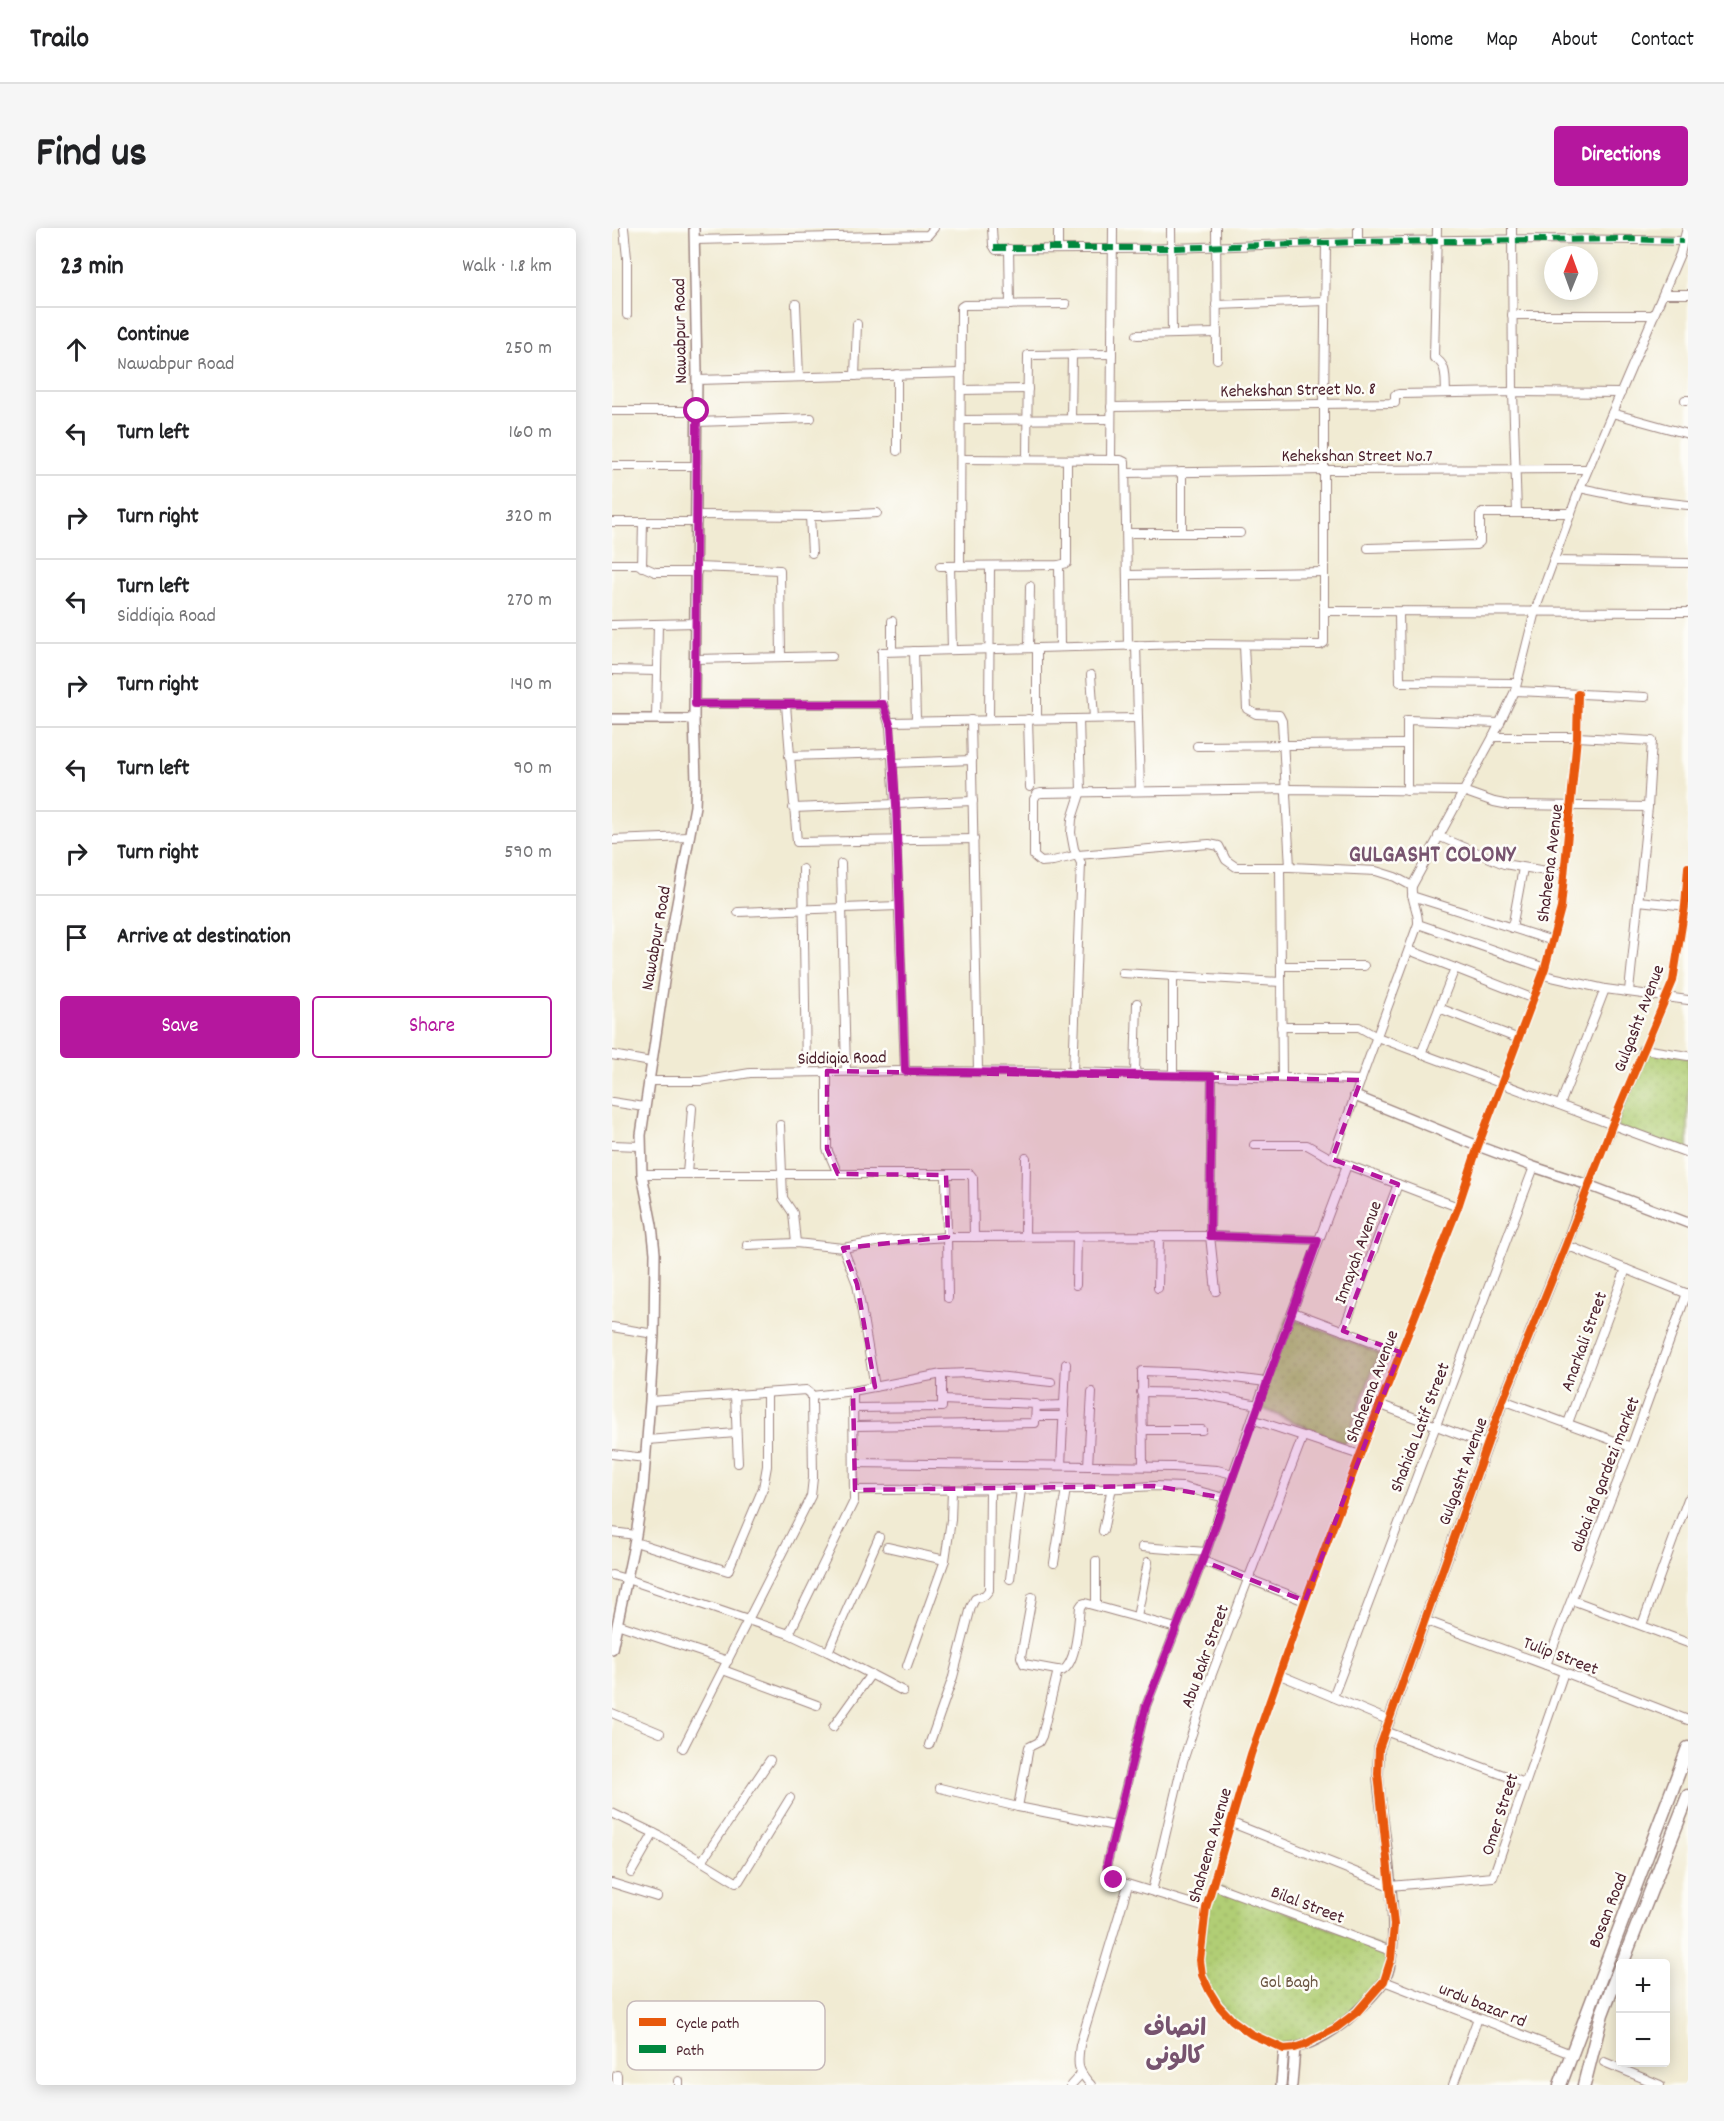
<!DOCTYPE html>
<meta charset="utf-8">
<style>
:root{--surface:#fff;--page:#f6f6f6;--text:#202124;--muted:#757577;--line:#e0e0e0;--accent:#b5179e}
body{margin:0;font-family:Dekko,"Playpen Sans Arabic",sans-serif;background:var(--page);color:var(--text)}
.controls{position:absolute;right:18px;bottom:18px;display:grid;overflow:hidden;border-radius:6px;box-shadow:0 3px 15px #0003}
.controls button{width:54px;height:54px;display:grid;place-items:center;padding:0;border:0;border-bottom:2px solid var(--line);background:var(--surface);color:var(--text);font:30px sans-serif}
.compass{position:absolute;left:932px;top:18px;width:54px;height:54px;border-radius:50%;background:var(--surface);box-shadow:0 3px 15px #0003;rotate:1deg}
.stop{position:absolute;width:18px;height:18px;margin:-14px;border:4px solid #b5179e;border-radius:50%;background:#fff}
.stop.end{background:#b5179e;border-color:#fff;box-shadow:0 2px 6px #0008}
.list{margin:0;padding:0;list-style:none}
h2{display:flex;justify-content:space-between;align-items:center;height:78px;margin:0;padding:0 24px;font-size:26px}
h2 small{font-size:20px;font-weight:400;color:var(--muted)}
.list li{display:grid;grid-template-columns:39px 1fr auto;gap:18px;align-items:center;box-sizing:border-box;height:84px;padding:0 24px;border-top:2px solid var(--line)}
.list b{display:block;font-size:22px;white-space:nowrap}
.list p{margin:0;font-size:20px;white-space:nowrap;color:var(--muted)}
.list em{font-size:20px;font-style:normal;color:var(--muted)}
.actions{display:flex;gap:12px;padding:18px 24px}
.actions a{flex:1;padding:14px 0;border:2px solid var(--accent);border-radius:6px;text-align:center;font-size:21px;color:var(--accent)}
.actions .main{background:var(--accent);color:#fff}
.icon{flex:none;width:33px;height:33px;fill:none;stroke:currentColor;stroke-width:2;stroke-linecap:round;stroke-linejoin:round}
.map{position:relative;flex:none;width:1076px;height:1857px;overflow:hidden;border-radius:6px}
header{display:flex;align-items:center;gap:36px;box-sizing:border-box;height:84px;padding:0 30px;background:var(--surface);border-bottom:2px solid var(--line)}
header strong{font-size:28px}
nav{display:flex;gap:33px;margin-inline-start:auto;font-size:21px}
.intro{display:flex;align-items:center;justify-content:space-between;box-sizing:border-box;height:144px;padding:0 36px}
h1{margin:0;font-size:42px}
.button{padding:15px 27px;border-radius:6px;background:var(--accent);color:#fff;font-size:21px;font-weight:700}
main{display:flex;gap:36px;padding:0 36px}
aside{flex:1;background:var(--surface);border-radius:6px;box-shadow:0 3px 15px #0003}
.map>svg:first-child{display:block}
</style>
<header>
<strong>Trailo</strong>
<nav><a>Home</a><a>Map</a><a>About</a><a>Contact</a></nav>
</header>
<div class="intro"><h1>Find us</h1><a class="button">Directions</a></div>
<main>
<aside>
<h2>23 min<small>Walk · 1.8 km</small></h2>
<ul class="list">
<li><svg class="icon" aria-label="ahead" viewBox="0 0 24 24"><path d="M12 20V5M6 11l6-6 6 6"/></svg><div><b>Continue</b><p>Nawabpur Road</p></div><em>250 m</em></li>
<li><svg class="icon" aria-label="left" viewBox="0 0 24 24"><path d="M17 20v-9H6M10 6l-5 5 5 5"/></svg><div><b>Turn left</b></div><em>160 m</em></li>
<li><svg class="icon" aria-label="right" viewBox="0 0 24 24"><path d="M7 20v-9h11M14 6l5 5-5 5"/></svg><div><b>Turn right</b></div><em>320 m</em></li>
<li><svg class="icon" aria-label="left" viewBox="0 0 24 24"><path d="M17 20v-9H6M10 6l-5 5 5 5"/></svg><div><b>Turn left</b><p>Siddiqia Road</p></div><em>270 m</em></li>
<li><svg class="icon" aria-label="right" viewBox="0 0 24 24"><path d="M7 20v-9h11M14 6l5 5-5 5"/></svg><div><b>Turn right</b></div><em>140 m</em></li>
<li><svg class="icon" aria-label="left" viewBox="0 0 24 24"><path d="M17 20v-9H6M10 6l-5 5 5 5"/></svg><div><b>Turn left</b></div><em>90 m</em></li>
<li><svg class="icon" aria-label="right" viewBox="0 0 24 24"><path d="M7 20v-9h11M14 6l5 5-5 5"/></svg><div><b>Turn right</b></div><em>590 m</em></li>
<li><svg class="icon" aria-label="arrive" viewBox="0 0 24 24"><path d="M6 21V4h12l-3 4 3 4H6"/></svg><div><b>Arrive at destination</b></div></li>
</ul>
<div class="actions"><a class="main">Save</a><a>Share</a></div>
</aside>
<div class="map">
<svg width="1076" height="1857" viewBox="0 0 1076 1857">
<defs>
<pattern id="park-dots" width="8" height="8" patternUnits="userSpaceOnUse" patternTransform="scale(1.5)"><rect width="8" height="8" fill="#b1ce75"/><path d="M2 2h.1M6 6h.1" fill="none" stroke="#9ab065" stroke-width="1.8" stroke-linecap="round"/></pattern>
</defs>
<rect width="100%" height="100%" fill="#fdfcf7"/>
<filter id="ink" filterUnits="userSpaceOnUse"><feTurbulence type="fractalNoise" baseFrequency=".0167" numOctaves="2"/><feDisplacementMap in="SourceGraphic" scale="12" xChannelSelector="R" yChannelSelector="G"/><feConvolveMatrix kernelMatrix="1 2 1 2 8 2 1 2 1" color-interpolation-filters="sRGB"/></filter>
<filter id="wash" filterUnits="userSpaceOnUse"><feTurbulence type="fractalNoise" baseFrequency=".008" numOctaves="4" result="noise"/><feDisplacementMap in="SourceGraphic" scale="24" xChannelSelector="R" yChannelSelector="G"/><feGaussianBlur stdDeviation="1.35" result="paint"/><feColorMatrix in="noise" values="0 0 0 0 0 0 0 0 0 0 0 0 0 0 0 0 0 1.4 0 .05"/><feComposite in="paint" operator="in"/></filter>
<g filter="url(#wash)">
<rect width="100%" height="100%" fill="#f1ebd3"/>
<g fill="url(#park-dots)" stroke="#7e7650" stroke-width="1.5">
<polygon points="1031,821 1076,828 1076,925 1000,897"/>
<polygon points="676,1089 767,1125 733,1216 643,1177"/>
<polygon points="601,1657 779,1723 772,1753 724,1800 672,1821 620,1792 598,1764 588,1732"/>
</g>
</g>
<g filter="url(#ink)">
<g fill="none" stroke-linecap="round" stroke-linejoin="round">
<g stroke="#9e857f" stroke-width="10">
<g id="minor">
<polyline points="12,0 15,30 15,87"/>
<path d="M380,0l1,17 3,5c59,-2 118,0 177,-2 170,-6 341,-12 510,-7"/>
<polyline points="446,0 446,20"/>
<polyline points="559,0 560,106"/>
<polyline points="604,0 605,131"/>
<polyline points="746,0 746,14"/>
<path d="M825,0l-3,130c14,6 11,22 12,35"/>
<polyline points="900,0 901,164 905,285"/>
<polyline points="82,12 316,7 322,0"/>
<polyline points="397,21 398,77"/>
<polyline points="1052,66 1076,66"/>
<polyline points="184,76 187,149"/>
<polyline points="604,77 713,73"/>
<polyline points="900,87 1042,87"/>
<polyline points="525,107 605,105"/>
<polyline points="243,148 245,96"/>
<polyline points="85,152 349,145"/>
<polyline points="349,162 416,161"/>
<polyline points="1073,172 1076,172"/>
<polyline points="499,179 783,175 783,167 787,166 901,164 1009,165"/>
<polyline points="0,183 85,183"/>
<polyline points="1000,185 1076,206"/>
<polyline points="459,191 460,126"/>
<polyline points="349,192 499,191"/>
<polyline points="85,194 199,190"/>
<polyline points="285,223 285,146"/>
<polyline points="349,231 509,232 513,234 516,418"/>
<polyline points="415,231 416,127 500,126"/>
<polyline points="499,232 501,0"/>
<polyline points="0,238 85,238"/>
<polyline points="570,244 570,305"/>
<polyline points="514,245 712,242 975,241"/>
<polyline points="968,260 1021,271 1076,277"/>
<polyline points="85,287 207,288 265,285"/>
<polyline points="198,288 200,325"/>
<polyline points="0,294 85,294"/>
<polyline points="515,305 628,305"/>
<polyline points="756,320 864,317 868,314 868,287 870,285 959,285"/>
<polyline points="941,333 1076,335"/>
<polyline points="0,336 25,336 43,344 85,344"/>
<polyline points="447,337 448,419"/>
<polyline points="328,338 447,337 455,335 455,232"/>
<polyline points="338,338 340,422"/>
<polyline points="348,338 349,79 352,77 454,76"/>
<polyline points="30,339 31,294"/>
<polyline points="84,339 168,342 169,429"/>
<polyline points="516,347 712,344"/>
<polyline points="712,383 1076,384"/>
<polyline points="787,385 788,454 904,455"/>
<polyline points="0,397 84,395"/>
<polyline points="524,417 528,563"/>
<polyline points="632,417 635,481 644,486 667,487 670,493 678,639"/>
<polyline points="417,420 418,358"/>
<polyline points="425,420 425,491"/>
<polyline points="280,423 280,393"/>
<polyline points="302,423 304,491"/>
<polyline points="84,431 220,428"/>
<polyline points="0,442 45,443"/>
<polyline points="479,447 482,490"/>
<polyline points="903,463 1033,469"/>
<polyline points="83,476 271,476"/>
<polyline points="174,477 185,614 362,611"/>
<polyline points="44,490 46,396"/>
<polyline points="416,491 418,559"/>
<polyline points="359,492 366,843"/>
<polyline points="377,492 378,338"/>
<polyline points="278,494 526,490"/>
<polyline points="881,509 965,509 1040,513 1036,579 1017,763"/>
<polyline points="585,518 794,516"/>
<polyline points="177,528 280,525"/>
<polyline points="281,535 360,532"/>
<polyline points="795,563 795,492 888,495"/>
<polyline points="181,580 361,573"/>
<polyline points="826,608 892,636 952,646"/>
<polyline points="0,612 77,609"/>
<polyline points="229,636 234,843"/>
<polyline points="668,639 670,850"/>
<polyline points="191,641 194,844"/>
<polyline points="800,658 783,649 764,643 678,639 624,639 614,632 607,618 597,616 466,627 441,633 429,634 422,628 422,571 425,566 429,565 675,561 851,563 882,574 897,577 1036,579"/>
<polyline points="800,668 941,713"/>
<polyline points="1026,673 1076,678"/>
<polyline points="126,684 286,678"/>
<polyline points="806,696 933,740"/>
<polyline points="900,700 911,640"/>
<polyline points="797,722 922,771"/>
<polyline points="669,738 752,738"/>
<polyline points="510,745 669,754"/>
<polyline points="931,747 993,761 1076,772"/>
<polyline points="827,780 907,811"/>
<polyline points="669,799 747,799 765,809 1076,925"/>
<polyline points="1031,821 1076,828"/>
<polyline points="809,826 843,740"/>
<polyline points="0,827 39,834"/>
<polyline points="215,843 215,921 226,946"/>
<polyline points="293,843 283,576 278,499 271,476 270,424 575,416 708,417 712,415 712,175 714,15"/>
<polyline points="461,844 469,635 462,621 459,605 460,591 469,563 467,491"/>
<polyline points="523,846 525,775"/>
<polyline points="561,847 561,748"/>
<polyline points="600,848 598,1008 604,1063"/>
<polyline points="36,853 89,853 138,845 293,843 461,844 749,852"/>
<polyline points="0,874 32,879"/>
<polyline points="948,877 993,761"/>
<polyline points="168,897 171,970 181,985 184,1015"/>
<polyline points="0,917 28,918"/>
<polyline points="642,917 695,917 720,931 846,979"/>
<path d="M720,931l86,-235c1,-13 -8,-25 -6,-38l81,-149 22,-46 20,-80 45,-123 100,-234 7,-26"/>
<polyline points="30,946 358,946 361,950 362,1009"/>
<polyline points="75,946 80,880"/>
<polyline points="334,947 336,1070"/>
<polyline points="976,957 1061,753 1073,678 1076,639"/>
<polyline points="413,1008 414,930"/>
<polyline points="135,1017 184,1015 231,1020 270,1013 336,1009 598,1008 706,1012"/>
<polyline points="954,1017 1076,1066"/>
<polyline points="231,1020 245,1056 263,1159"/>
<polyline points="464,1057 465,1008"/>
<polyline points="546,1060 547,1008"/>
<polyline points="681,1084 788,1124"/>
<polyline points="0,1099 42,1106"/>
<polyline points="731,1103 786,956"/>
<polyline points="529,1164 584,1165 646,1177"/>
<polyline points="123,1167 126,1235"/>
<polyline points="200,1168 241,1163 330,1146 357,1145 439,1154"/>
<polyline points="891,1172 1019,1219"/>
<polyline points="38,1173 194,1162 199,1166 200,1170 201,1250 199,1268 71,1520"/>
<polyline points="769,1177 875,1217"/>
<polyline points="424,1178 452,1177"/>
<polyline points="241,1180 330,1179 330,1146"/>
<polyline points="424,1188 452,1188"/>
<polyline points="640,1191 748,1227"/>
<polyline points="956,1195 1014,1041"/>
<polyline points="242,1198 423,1195 424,1176 330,1172"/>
<polyline points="530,1202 590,1202"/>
<polyline points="35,1212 124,1205"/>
<polyline points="0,1226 33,1230"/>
<polyline points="242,1235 561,1239 605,1242 621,1246"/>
<polyline points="449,1237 454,1136"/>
<polyline points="476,1238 480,1164"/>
<polyline points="531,1238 530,1143 584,1145 654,1154"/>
<polyline points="243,1262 491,1261 542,1258 571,1259 613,1270"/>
<polyline points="491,1303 500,1259"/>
<polyline points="0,1304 24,1307"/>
<polyline points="23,1314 116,1343 151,1260 155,1238 155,1165"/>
<polyline points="275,1319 333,1332"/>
<polyline points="530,1319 594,1324"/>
<polyline points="591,1333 693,1373"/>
<polyline points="442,1335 454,1261"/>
<polyline points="0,1347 15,1351 177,1406 216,1424 291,1463"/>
<polyline points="398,1351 409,1261"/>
<path d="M420,1369l-11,60 3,7 38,7c15,-8 16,-47 18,-64l2,-3 3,-1 91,25"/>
<polyline points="960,1372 1076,1415"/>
<polyline points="484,1377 484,1333"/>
<polyline points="525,1389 536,1334"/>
<polyline points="812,1392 934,1437 1076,1492"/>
<polyline points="5,1396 116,1433"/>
<polyline points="1030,1397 1076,1271"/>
<polyline points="177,1406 242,1273 241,1163"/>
<polyline points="216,1424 267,1309"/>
<polyline points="934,1437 1019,1219 1075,1065"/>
<polyline points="295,1438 333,1332 339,1292 340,1262"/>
<polyline points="111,1442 205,1477"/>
<polyline points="668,1447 776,1492"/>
<polyline points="721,1469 922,939"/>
<polyline points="0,1485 48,1505"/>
<polyline points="221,1499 259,1446"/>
<polyline points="773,1503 913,1555"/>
<polyline points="317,1517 341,1449 359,1379 363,1371 373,1367 377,1362 378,1262"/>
<polyline points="328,1560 406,1579 503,1598"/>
<polyline points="406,1579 417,1519 427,1514 430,1508 446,1442"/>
<polyline points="0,1585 48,1608 124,1654 127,1653 178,1570"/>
<polyline points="620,1595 778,1658 881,1649 952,1444"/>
<polyline points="90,1633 158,1532"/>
<polyline points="19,1645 42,1605"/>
<polyline points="0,1655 45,1669"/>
<polyline points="601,1657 779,1723"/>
<polyline points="540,1663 571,1533 598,1451 691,1208"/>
<polyline points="594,1680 502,1652 496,1647 495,1635 534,1478 594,1324 640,1191 735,937"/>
<polyline points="772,1753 959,1826"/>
<polyline points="672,1821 639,1806 620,1792 606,1777 598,1764 590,1747 588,1732 594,1680 639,1526 693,1373 748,1227 846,979 866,918 933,740 949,680 965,509 966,466"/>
<polyline points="992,1834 1048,1857"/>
<polyline points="5,1857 5,1847"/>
<polyline points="67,1857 67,1853"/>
<polyline points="459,1857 469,1846"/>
<path d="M479,1857c-14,-15 -14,-20 -11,-40l48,-160"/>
<polyline points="841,1857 866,1790"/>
</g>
</g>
<g stroke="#9e857f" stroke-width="12">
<g id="tertiary">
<polyline points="0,491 82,491"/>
<polyline points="743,868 866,918 922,939 976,957 1076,995"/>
<polyline points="0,1421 24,1307 31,1262 38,1173 42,1106 43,1025 40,997 30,946 29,907 58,713 83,578 84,553 82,491 85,144 82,0"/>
<path d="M669,1857l3,-36c20,-1 42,-13 58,-25 13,-10 33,-30 42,-43 22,-36 -3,-159 -6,-205 0,-9 1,-18 1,-27l124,-349 63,-155 22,-60"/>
<polyline points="680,1857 683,1820"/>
</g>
</g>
<g stroke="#9e857f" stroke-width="15">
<g id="primary">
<polyline points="1010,1736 1076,1568"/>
<polyline points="948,1857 1076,1520"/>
<polyline points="972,1857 990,1786 1008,1739"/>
</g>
</g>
<use href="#minor" stroke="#fff" stroke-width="8"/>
<use href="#tertiary" stroke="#fff" stroke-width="9"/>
<use href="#primary" stroke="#fff" stroke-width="12"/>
<polyline stroke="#00873e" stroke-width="6" stroke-dasharray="12 6" stroke-linecap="butt" points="382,20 559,20 746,14 1015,11 1071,13"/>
<g stroke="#fdfcf7" stroke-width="11">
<polyline id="cycleway" points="966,466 965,509 949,680 933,740 866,918 846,979 748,1227 693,1373 639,1526 594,1680 588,1732 590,1747 598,1764 606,1777 620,1792 639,1806 672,1821 683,1820 692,1817 724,1800 745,1784 772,1753 779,1731 782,1697 766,1546 767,1521 891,1172 954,1017 1000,897 1061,753 1073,678 1076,639"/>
</g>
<use href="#cycleway" stroke="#e8590c" stroke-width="8"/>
</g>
</g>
<g fill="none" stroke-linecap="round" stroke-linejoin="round" filter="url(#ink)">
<polyline stroke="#b5179e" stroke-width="8" points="85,183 83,476 271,476 279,499 284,576 293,843 600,848 598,1008 706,1012 594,1324 534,1478 495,1635 495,1647 502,1652"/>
</g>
<path fill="#b5179e" fill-opacity="0.2" stroke="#b5179e" stroke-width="4.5" stroke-dasharray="12 8" stroke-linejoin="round" d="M215,843l534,9 -29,79 66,25 -55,147 57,21 -95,249 -102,-40 22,-63 -71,-12 -299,4 -2,-99 22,-4 -18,-103 -14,-36 105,-11 -2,-62 -108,-1 -11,-25z"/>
<g text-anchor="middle" stroke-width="5" stroke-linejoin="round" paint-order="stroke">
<g font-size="18" fill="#4a1f2b" stroke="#fdfcf7">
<text transform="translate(67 103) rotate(-91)" y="6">Nawabpur Road</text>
<text transform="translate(686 161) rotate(-1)" y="6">Kehekshan Street No. 8</text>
<text x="745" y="233">Kehekshan Street No.7</text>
<text transform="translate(937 635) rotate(-83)" y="6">Shaheena Avenue</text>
<text transform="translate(43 710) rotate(-80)" y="6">Nawabpur Road</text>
<text transform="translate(1026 790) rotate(-69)" y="6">Gulgasht Avenue</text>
<text transform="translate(230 829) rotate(-1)" y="6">Siddiqia Road</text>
<text transform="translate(745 1024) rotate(-70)" y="6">Innayah Avenue</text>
<text transform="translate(971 1113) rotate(-70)" y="6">Anarkali Street</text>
<text transform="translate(759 1158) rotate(-69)" y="6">Shaheena Avenue</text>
<text transform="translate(807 1199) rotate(-69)" y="6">Shahida Latif Street</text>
<text transform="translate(850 1243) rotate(-70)" y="6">Gulgasht Avenue</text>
<text transform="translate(992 1246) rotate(-69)" y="6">dubai Rd gardezi market</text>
<text transform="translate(949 1427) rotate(21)" y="6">Tulip Street</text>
<text transform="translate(592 1428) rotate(-70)" y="6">Abu Bakr Street</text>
<text transform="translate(887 1586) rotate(-72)" y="6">Omer Street</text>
<text transform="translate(597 1617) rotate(-74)" y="6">Shaheena Avenue</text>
<text transform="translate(696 1676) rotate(21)" y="6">Bilal Street</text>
<text transform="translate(995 1682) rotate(-69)" y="6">Bosan Road</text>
<text transform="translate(871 1776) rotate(22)" y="6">urdu bazar rd</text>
</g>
<g font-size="18" fill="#695441" stroke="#fdfcf7">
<text x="677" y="1759">Gol Bagh</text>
</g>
<g font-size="24" font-weight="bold" fill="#77546f" stroke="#fdfcf7">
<text x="820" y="633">GULGASHT COLONY</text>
<text x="563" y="1807">انصاف<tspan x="563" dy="28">کالونی</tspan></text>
</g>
</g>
<rect x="15" y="1773" width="198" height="69" rx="9" fill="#fdfcf7" stroke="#c7baba" stroke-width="1.5"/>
<rect x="27" y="1790" width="27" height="8" fill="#e8590c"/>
<rect x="27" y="1817" width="27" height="8" fill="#00873e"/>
<g font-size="16" fill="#4a1f2b">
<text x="64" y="1800">Cycle path</text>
<text x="64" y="1827">Path</text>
</g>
</svg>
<div class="controls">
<button>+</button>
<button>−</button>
</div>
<svg class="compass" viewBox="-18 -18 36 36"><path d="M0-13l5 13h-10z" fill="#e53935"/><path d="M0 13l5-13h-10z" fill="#757577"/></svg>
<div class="stop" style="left:85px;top:183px"></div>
<div class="stop end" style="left:502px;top:1652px"></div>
</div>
</main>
